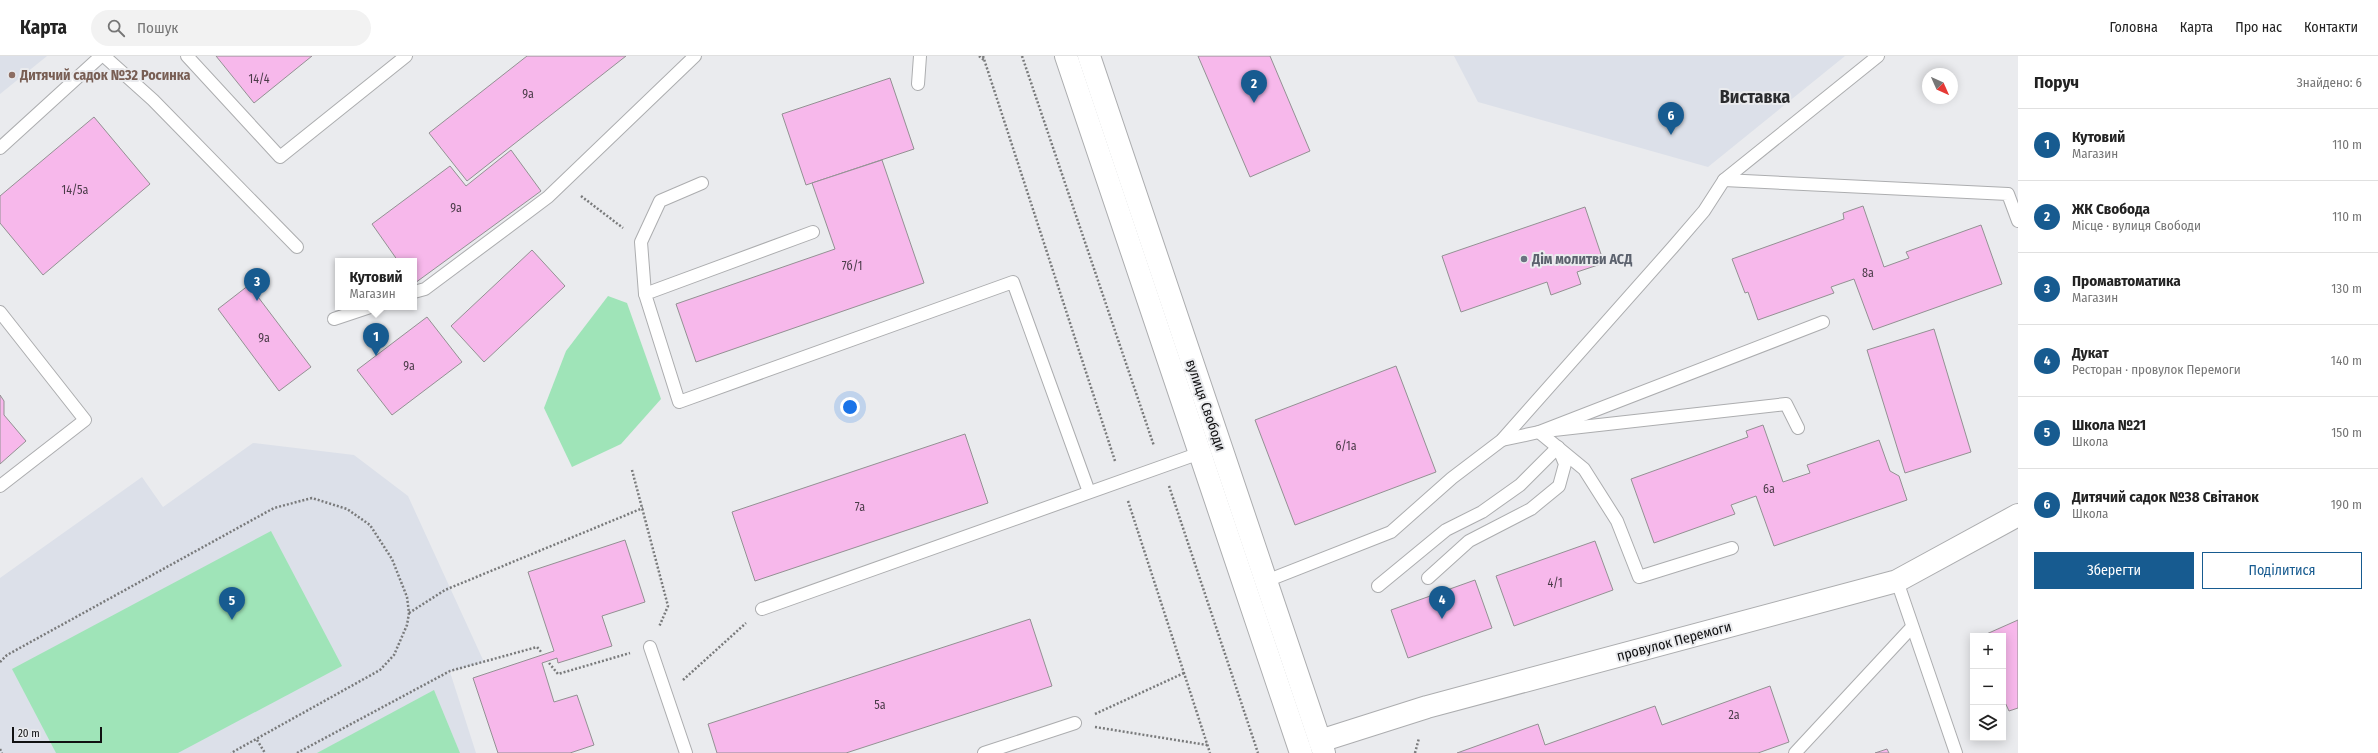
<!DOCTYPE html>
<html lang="uk">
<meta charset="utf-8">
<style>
:root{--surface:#fff;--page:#f2f2f2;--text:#222;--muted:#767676;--line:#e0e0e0;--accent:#175b90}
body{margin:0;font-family:"Fira Sans Condensed",sans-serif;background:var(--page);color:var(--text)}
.controls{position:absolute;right:12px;bottom:12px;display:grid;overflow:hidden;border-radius:0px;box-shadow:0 2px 10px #0003}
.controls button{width:36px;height:36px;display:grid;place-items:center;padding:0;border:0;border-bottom:1px solid var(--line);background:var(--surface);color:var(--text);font:20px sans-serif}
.compass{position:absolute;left:1922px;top:12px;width:36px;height:36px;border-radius:50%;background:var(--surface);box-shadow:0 2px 10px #0003;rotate:135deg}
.scale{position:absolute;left:12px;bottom:10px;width:90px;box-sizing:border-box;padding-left:4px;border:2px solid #111112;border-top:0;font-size:11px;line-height:14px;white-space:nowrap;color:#111112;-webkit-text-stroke:3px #eaebee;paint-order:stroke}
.you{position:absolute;left:850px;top:351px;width:14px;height:14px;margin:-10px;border:3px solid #fff;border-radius:50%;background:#1a73e8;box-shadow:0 0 0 6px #1a73e833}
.badge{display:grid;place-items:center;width:26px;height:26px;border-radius:50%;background:var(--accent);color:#fff;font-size:13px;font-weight:700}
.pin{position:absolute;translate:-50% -33px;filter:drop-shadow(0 1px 2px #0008)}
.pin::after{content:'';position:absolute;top:21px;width:14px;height:12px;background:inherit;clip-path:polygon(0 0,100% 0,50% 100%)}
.popup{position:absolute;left:335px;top:202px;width:82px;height:52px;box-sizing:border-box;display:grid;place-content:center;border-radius:0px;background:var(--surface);filter:drop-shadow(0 1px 3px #0005);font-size:13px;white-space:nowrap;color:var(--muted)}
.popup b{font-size:15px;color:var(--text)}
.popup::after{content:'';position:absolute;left:50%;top:100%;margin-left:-8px;border:8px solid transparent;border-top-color:var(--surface)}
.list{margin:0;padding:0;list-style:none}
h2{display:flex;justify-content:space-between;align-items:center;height:52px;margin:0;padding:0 16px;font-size:17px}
h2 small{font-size:13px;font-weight:400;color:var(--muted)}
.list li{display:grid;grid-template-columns:26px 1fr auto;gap:12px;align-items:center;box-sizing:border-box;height:72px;padding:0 16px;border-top:1px solid var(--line)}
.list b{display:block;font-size:15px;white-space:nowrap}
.list p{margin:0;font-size:13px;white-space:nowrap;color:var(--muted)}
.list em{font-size:13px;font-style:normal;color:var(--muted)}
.actions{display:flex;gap:8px;padding:12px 16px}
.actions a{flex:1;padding:9px 0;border:1px solid var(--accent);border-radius:0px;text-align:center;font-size:14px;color:var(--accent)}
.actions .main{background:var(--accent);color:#fff}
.icon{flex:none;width:22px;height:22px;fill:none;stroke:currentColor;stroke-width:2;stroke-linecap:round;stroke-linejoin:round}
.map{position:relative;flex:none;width:2018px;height:697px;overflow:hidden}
header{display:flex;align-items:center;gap:24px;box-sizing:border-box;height:56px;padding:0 20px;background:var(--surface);border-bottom:1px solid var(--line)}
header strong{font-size:19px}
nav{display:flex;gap:22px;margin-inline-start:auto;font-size:14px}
.search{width:280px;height:36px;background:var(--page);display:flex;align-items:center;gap:10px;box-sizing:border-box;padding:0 14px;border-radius:22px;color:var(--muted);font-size:15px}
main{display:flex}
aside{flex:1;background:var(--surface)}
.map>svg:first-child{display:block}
</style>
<header>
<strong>Карта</strong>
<div class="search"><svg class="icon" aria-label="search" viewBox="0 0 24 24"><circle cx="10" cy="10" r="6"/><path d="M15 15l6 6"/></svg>Пошук</div>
<nav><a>Головна</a><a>Карта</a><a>Про нас</a><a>Контакти</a></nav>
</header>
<main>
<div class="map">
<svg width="2018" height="697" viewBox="0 0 2018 697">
<rect width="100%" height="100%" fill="#eaebee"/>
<g fill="#dce0e9">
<polygon points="0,0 47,0 0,38"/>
<polygon points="1454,0 1845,0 1708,111 1478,46"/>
<polygon points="253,387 354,399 408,440 484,606 450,616 476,697 0,697 0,522 142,421 163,451"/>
</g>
<g fill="#9fe4b8">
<polygon points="608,240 627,247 661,343 621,388 572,411 544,352 566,295"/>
<polygon points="271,475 342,610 178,697 56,697 12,613"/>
<polygon points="434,634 460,697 317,697"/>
</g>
<g fill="#f7b8eb" stroke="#939193">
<polygon points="216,0 312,0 254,47"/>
<polygon points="527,0 626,0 467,125 429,77"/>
<polygon points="1198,0 1270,0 1310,95 1250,121"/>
<polygon points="890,22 914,93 806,129 782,58"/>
<polygon points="94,61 150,128 43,219 0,167 0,140"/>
<polygon points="511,94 541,135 415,227 414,205 398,205 372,168 450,110 466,130"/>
<polygon points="882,104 924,227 696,306 676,248 835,193 812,127"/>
<polygon points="1863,150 1884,211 1909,202 1906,196 1981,169 2002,228 1873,274 1854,223 1831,231 1834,237 1758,264 1748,236 1745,237 1732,203 1844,163 1843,157"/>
<polygon points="1585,151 1604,207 1577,216 1581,228 1551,239 1547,226 1461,256 1442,200"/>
<polygon points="532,194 565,230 484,306 451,270"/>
<polygon points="249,229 311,311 279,335 218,253"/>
<polygon points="427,261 462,306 392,359 357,314"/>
<polygon points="1934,273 1971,396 1905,417 1867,294"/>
<polygon points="1396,310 1436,416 1295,469 1255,364"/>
<polygon points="0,339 4,345 4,359 26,385 0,408"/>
<polygon points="1763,369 1783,426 1810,417 1807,409 1879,384 1890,415 1899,420 1907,444 1774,490 1756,440 1731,449 1735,458 1654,487 1631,423 1748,381 1746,375"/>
<polygon points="965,378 988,447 755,525 732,456"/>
<polygon points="625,484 645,546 602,560 612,590 558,607 557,602 542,607 554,646 577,639 594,689 570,697 498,697 473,622 554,595 528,516"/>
<polygon points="1595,485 1613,534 1514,570 1496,520"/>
<polygon points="1475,524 1492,572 1408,602 1391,554"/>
<polygon points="1030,563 1052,630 846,697 717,697 708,668"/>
<polygon points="2018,564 2018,652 2009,655 2003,642 2003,580 1982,580"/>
<polygon points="1770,630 1789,686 1758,697 1457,697 1538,668 1545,689 1655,650 1662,669"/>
<polygon points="1887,693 1889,697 1875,697"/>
</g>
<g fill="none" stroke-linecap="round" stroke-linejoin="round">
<g stroke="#acadaf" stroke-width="14">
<g id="lane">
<polyline points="104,0 153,44 297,191"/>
<polyline points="187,0 280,101 406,0"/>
<polyline points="918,28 920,0"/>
<polyline points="0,92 101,0"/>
<polyline points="1724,124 1878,0"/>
<polyline points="813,176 645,238 679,346 1013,226 1089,436"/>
<polyline points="414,236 425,233 548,141 695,0"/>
<polyline points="645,238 641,186 660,145 702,127"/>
<polyline points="0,256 85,364 0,430"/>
<polyline points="334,263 370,251"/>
<polyline points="1554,374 1786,348 1798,372"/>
<polyline points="1539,376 1584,413 1617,465 1639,521 1732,492"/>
<polyline points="1502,384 1539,376 1823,266"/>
<polyline points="1266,525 1391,476 1452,422 1502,384 1673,191 1704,155 1724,124 2008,138 2018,165"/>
<polyline points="1897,525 1956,697"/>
<polyline points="1378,530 1446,474 1482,456 1520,429 1558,391 1565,408 1559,430 1531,453 1469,485 1428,522"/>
<polyline points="762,553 1200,397"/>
<polyline points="650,591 686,697"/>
<polyline points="984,697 1075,667"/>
<polyline points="1795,697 1912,571"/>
</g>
</g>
<g stroke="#acadaf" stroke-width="24">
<polyline id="street" points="1320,685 1427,651 1897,525 2018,459"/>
</g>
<g stroke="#acadaf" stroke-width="24">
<g id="secondary">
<polyline points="1066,0 1301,697"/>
<polyline points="1089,0 1324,697"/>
</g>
</g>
<g stroke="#797a7b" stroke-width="2.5" stroke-dasharray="2 2" stroke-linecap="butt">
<polyline points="979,0 984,4"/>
<polyline points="983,0 1115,405"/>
<polyline points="1022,0 1154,390"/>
<polyline points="581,140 623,172"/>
<polyline points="632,414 668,550 659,571"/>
<polyline points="1169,430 1258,697"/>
<polyline points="1128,445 1210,697"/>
<polyline points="409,557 445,534 643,452"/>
<polyline points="0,606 7,599 274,452 312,442 347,453 370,469 392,503 407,541 409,557 407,569 394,599 380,614 231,697"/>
<polyline points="549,607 558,618 630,597"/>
<polyline points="683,624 746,567"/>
<polyline points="1095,658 1184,617"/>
<polyline points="1095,671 1207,689"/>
<polyline points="257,684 265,697"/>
<polyline points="0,693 2,697"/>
<polyline points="297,697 450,615 537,591 542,597"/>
<polyline points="1415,697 1419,682"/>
</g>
<use href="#lane" stroke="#fff" stroke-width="12"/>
<use href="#street" stroke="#fff" stroke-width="22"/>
<use href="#secondary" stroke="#fff" stroke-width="22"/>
</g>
<circle fill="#8d6e63" stroke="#eaebee" stroke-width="1.5" cx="12" cy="19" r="4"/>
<circle fill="#6b7280" stroke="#eaebee" stroke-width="1.5" cx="1524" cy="203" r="4"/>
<g text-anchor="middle" stroke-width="4" stroke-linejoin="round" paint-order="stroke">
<g font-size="12" fill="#4a3b48">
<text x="259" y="27">14/4</text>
<text x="528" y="42">9а</text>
<text x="75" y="138">14/5а</text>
<text x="456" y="156">9а</text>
<text x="852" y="214">7б/1</text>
<text x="1868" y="221">8а</text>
<text x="264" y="286">9а</text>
<text x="409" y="314">9а</text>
<text x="1346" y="394">6/1а</text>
<text x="1769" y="437">6а</text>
<text x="860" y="455">7а</text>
<text x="1555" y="531">4/1</text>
<text x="880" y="653">5а</text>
<text x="1734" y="663">2а</text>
</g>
<g font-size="14" font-weight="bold" fill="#785e54" stroke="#eaebee" text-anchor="start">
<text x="20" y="24">Дитячий садок №32 Росинка</text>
</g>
<g font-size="14" font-weight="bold" fill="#5b616d" stroke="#eaebee" text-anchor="start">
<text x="1532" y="208">Дім молитви АСД</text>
</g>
<g font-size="14" fill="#111112" stroke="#eaebee">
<text transform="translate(1206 349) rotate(71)" y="5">вулиця Свободи</text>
<text transform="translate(1674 585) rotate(-15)" y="5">провулок Перемоги</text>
</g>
<g font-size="18" font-weight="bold" fill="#2b2c2e" stroke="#eaebee">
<text x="1755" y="47">Виставка</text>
</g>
</g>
</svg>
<div class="controls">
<button>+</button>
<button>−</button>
<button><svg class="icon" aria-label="layers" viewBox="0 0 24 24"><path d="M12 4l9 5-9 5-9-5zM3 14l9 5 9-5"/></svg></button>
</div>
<svg class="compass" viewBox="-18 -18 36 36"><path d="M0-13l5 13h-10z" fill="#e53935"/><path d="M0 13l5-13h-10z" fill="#767676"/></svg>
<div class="scale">20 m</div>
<div class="you"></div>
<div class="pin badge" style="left:376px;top:300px">1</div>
<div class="popup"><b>Кутовий</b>Магазин</div>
<div class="pin badge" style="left:1254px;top:47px">2</div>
<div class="pin badge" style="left:257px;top:245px">3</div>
<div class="pin badge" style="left:1442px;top:563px">4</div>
<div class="pin badge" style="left:232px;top:564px">5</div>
<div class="pin badge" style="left:1671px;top:79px">6</div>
</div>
<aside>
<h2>Поруч<small>Знайдено: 6</small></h2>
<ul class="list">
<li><span class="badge">1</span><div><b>Кутовий</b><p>Магазин</p></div><em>110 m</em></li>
<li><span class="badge">2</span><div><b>ЖК Свобода</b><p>Місце · вулиця Свободи</p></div><em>110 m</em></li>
<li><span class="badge">3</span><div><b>Промавтоматика</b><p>Магазин</p></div><em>130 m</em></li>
<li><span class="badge">4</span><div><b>Дукат</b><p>Ресторан · провулок Перемоги</p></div><em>140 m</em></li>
<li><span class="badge">5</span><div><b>Школа №21</b><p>Школа</p></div><em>150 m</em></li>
<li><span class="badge">6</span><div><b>Дитячий садок №38 Світанок</b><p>Школа</p></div><em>190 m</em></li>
</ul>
<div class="actions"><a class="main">Зберегти</a><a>Поділитися</a></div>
</aside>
</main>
